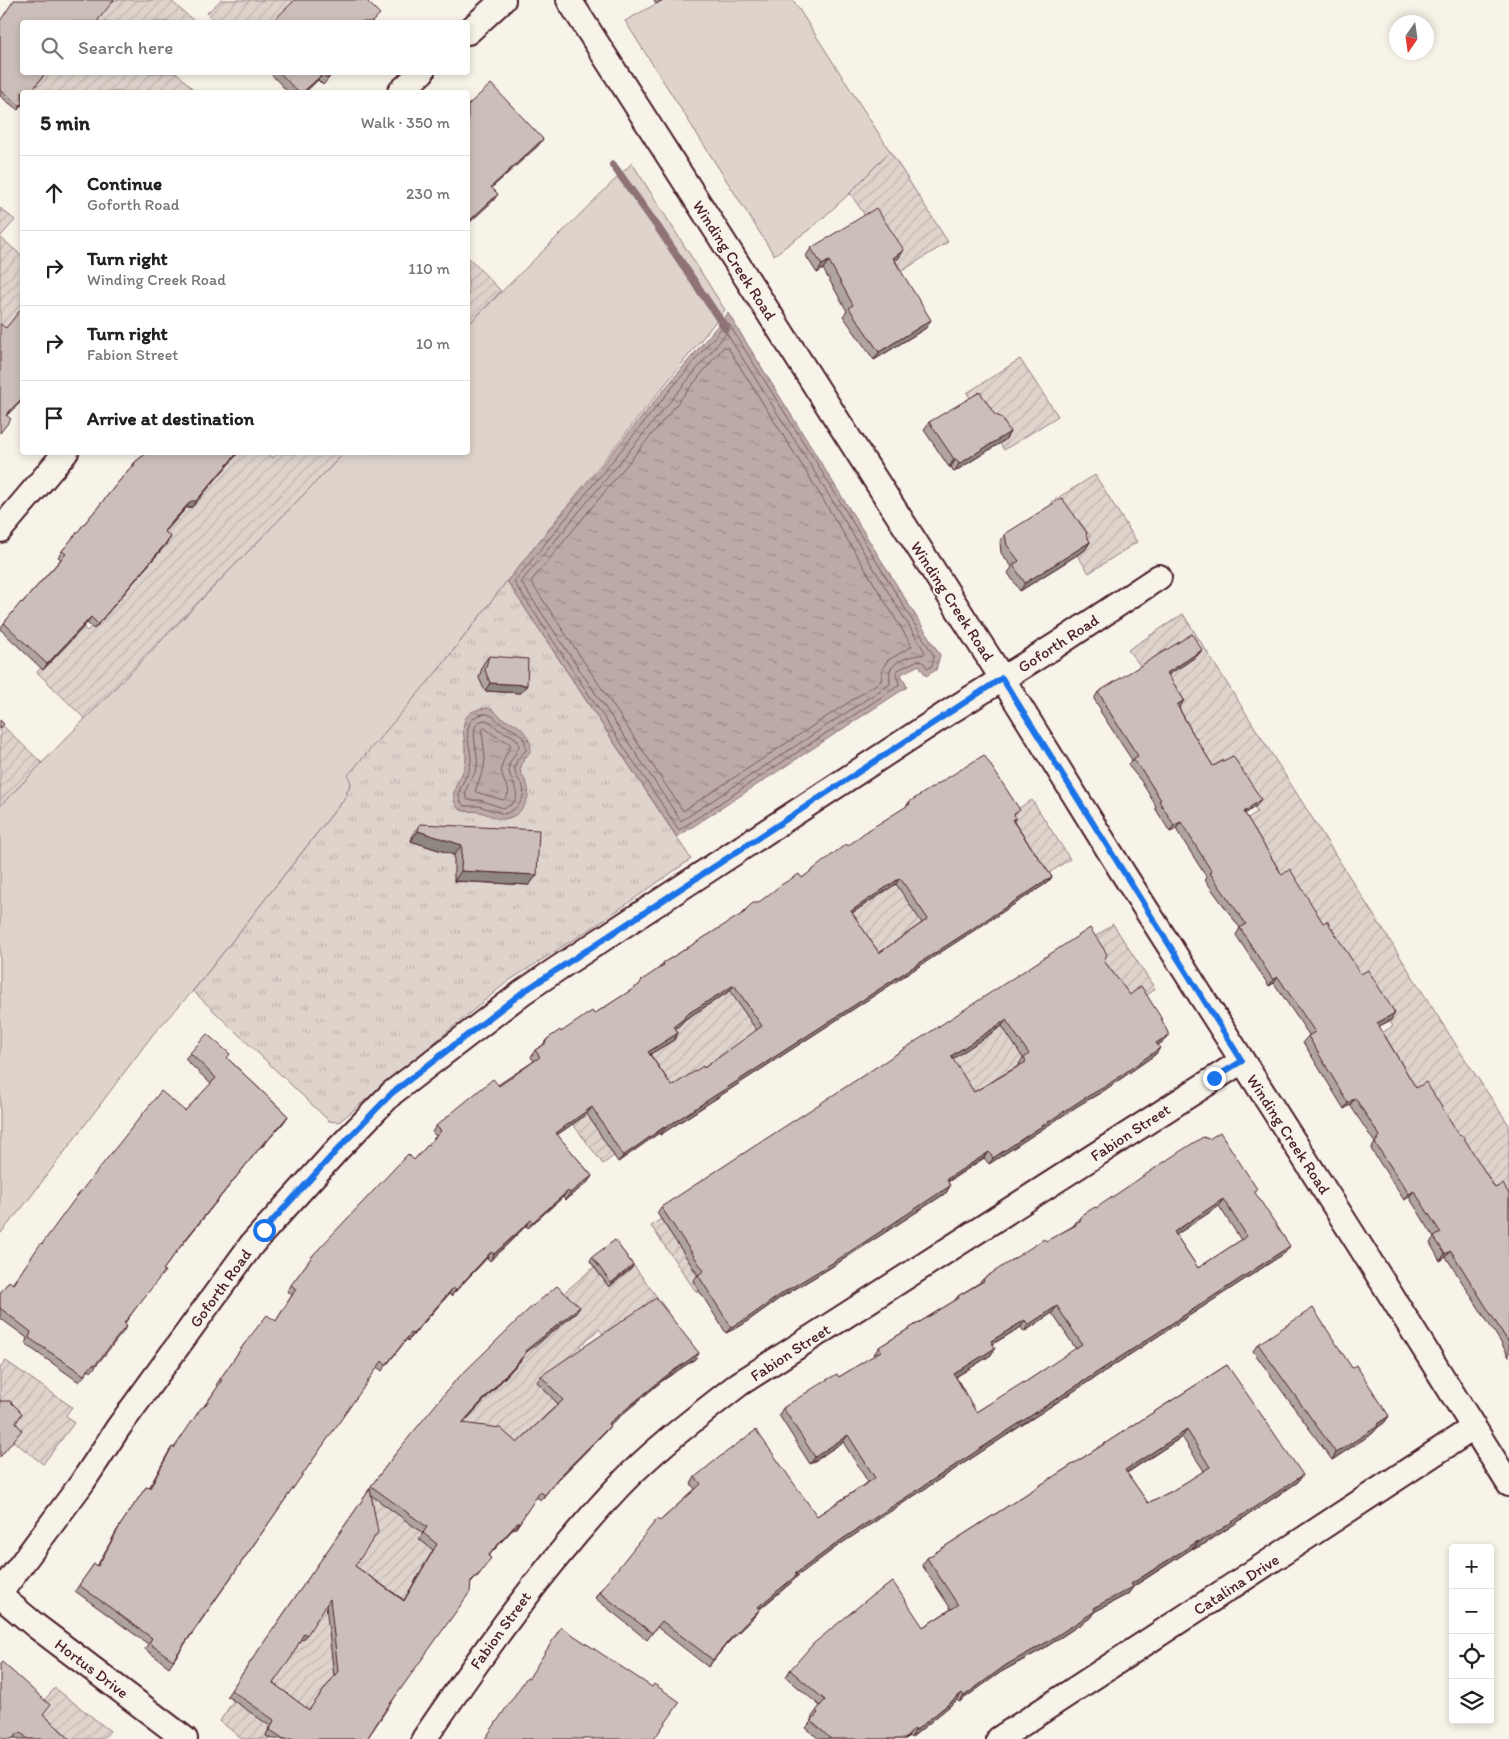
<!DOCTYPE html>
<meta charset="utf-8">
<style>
:root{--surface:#fff;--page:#f6f6f6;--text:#222;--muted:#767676;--line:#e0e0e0}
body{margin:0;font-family:Itim,sans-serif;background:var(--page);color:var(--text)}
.controls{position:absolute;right:15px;bottom:15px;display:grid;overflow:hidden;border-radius:5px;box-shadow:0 2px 8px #0003}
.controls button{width:45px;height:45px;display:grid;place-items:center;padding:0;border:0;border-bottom:1px solid var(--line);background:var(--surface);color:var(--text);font:25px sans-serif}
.compass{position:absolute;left:1389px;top:15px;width:45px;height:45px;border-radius:50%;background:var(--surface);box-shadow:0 2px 8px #0003;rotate:193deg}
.stop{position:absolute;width:15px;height:15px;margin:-11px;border:4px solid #1a73e8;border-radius:50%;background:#fff}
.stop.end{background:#1a73e8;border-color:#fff;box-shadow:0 1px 5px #0008}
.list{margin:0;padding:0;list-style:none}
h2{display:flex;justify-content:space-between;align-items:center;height:65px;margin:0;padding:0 20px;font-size:21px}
h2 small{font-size:16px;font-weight:400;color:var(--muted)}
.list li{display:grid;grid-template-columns:32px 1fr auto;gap:15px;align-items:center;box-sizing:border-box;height:75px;padding:0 20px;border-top:1px solid var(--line)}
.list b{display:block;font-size:19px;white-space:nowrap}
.list p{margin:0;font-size:16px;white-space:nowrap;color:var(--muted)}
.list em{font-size:16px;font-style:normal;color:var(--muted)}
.icon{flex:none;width:28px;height:28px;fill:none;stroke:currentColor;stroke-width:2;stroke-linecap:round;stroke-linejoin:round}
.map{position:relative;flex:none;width:1509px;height:1739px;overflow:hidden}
.search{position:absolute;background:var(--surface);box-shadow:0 2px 8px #0003;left:20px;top:20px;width:450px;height:55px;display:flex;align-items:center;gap:12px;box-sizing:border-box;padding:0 18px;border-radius:5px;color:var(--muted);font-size:19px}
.panel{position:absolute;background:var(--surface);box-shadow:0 2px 8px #0003;left:20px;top:90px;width:450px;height:365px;border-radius:5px}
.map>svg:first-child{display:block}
</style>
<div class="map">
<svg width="1509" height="1739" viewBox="0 0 1509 1739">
<defs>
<pattern id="park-tufts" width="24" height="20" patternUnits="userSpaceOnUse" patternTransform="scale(1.25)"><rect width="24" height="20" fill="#ded4cc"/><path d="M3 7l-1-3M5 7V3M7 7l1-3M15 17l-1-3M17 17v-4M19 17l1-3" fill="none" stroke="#c0b6af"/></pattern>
<pattern id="garden-furrows" width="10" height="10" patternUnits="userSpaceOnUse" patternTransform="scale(1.25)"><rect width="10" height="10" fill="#ded4cc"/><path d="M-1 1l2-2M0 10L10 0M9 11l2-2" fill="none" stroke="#c0b6af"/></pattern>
<pattern id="water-ripples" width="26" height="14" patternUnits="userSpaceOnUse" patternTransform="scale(1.25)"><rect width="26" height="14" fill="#bcaaa7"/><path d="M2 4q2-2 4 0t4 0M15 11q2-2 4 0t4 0" fill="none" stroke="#9b8a88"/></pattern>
</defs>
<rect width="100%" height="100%" fill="#f7f3e8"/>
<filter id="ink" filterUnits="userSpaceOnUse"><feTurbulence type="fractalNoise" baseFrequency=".02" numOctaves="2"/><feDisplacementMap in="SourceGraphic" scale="10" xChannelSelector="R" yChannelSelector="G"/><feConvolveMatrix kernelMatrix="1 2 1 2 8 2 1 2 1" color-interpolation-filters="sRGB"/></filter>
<g filter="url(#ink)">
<g fill="#ded4cc" stroke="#947a7c">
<polygon points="663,0 793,0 890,151 850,193 814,226 774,255 625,21"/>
<polygon points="632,163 725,310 507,581 351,783 344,799 193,991 154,1033 26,1203 0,1234 0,806 344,453 468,452 468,325"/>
</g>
<polygon fill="url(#park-tufts)" stroke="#947a7c" points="507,581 691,859 601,922 507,982 339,1122 329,1121 193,991 344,799 351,783 348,775 440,668"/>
<g fill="url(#garden-furrows)" stroke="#947a7c">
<polygon points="114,0 170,0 195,22 94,22"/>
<polygon points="221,0 295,0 292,6 275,22 216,22 207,13"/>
<polygon points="46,73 177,73 196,92 31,92"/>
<polygon points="890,151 948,242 902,271 850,193"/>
<polygon points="0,208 15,220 0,237 22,256 22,309 7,331 0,324"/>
<polygon points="468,257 501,291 468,325"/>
<polygon points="1020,359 1058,416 1004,450 967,393"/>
<polygon points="238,453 266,453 273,458 277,453 344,453 85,719 37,672 81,625 87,631 91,627 94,629 161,532 168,529 187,507 192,507"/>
<polygon points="1095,475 1137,542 1089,573 1077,555 1084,550 1080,542 1090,536 1080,522 1071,526 1053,508 1051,502"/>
<polygon points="1183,614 1463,1056 1509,1125 1509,1208 1380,1115 1362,1045 1393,1026 1389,1021 1391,1020 1362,978 1239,824 1257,812 1254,807 1256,806 1223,760 1206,770 1142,668 1128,650"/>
<polygon points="1,724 42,763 0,806 0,725"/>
<polygon points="1032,800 1070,859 1043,877 602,1136 614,1156 603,1164 536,1075 617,1018 665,1000 823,882 876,875 1013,812"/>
<polygon points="1113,924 1155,989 1141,1000 1025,1061 1033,1086 714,1252 692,1267 698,1278 694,1281 700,1291 697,1293 651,1226 661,1219 675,1240"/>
<polygon points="623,1251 668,1312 662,1316 634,1371 599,1329 580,1346 583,1351 541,1385 578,1426 425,1530 419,1539 462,1570 370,1689 276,1720 269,1727 266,1736 271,1739 242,1739 220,1721 255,1668 275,1681 290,1657 282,1627 303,1640 364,1511 374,1497 452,1436 463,1423 508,1339 525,1358 545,1338 529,1322 537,1313 554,1332 575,1313 559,1297 594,1267 609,1287"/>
<polygon points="6,1361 72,1407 66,1415 74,1423 43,1464 13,1441 0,1413 0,1368"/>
<polygon points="55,1688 110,1731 103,1739 31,1739 40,1705"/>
</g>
<g fill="url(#water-ripples)" stroke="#8e7275">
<polygon points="728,313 940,655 936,670 926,676 919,665 901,674 907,687 677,837 507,581 667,386"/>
<path d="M488,708c8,2 10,8 16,12 3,1 5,1 8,2 12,6 18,16 19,28l-8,11 -3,9c2,6 6,11 8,17 3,15 -10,32 -26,32 -7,0 -14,-5 -22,-7 -6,-2 -16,2 -22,-4 -12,-16 4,-28 7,-43 5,-22 -17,-55 23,-57z"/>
</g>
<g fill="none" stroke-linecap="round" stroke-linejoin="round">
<g stroke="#78575d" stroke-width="1">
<polygon points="728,323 816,462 934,656 932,666 929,668 927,668 923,662 918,660 898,670 896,675 899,683 898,686 679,830 514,582 671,389 725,324"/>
<path d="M727,334l84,132 114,186 -2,3c-9,-1 -30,6 -33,16 -1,5 0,9 0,13l-209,137 -160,-239 204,-247z"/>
<polygon points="724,347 728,348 805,470 912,646 887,661 883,668 881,681 683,811 531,582"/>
<path d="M484,714c10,-1 12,8 20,11 12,6 22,9 22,25 -5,6 -12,11 -11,20 0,6 4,10 7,14 6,14 -6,27 -18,30l-25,-8h-15c-13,-14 3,-25 6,-39 4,-14 -6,-29 -1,-42 3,-7 8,-10 15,-11z"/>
<path d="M485,720c6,1 8,5 13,9 7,5 18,5 21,15 1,4 -8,15 -10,21 -3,15 22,35 -6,43l-23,-8h-12c-8,-10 7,-22 9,-33 2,-13 -5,-27 -2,-40l4,-5z"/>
<path d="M485,728l10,8 13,6 3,3c-11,20 -13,26 -2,46l-2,6 -4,3 -27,-8 -1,-1 9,-23 1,-10 -3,-27 1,-2z"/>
</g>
<polyline stroke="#8e7275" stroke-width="8" points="613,165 657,226 726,329"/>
<g stroke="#4a1f2b" stroke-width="28">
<g id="street">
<polyline points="569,0 1002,678 1123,873 1357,1241 1509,1484"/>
<polyline points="468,32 503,0"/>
<polyline points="400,92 422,72"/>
<polyline points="0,530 66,452"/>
<polyline points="0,1593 82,1483 118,1428 252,1244 337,1150 392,1093 523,992 560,967 949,712 1055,646 1159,577"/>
<polyline points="0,1596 36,1626 185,1739"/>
<path d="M424,1739c60,-88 121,-174 194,-252 36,-38 79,-70 121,-103l503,-323"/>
<polyline points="999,1739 1473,1428"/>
</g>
</g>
<use href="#street" stroke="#f7f3e8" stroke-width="24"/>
</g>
<g fill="#afa49f" stroke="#4a1f2b" fill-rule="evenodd">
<polygon points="654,0 663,0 656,4"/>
<polygon points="0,21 22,22 22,103 18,110 0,96"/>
<polygon points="269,72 334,72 323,85 318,80 305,92 288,92"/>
<polygon points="811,248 899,258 895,260 926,328 874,360 843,316 847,311 823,269 817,273 806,256"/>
<polygon points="995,415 1010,432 1005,440 954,472 951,467 949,467 924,430 929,422"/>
<polygon points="148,452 239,452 192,507 187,507 165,532 167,543 94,629 87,623 43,670 0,629 4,623 61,559 58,557 62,551 135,462"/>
<polygon points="1087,533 1086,535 1090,542 1085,550 1020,591 1008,573 1012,567 1001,553 1000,542 1005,534"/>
<polygon points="1202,650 1197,656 1168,675 1184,700 1179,708 1192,732 1213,766 1256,806 1245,814 1282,875 1323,923 1391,1020 1379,1026 1416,1088 1460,1136 1495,1188 1509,1194 1509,1357 1500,1341 1446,1257 1440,1261 1430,1243 1434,1237 1409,1197 1404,1200 1371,1149 1375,1143 1350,1105 1344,1109 1303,1042 1309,1035 1274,983 1269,986 1236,935 1240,928 1205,880 1207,878 1176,829 1170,832 1155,808 1156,806 1141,781 1128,765 1132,760 1100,711 1101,710 1094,699 1098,692"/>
<polygon points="489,656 527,685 521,693 485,691 479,678 483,664"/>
<path d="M909,802l106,14 -1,6 38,55 -5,6 -387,252 -1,-2 -41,29 -31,-48 -30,21 35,41 -5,7 -22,17 -2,-3 -35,31 -2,-2 -36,35 -3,-3 -36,38 -2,-2 -41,47 -1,-2 -25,32 -5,-4 -208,300 -24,-18 3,-5 -73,-53 19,-27 3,2 20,-36 29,-43 3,1 19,-35 4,-6 2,1 30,-42 14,-19 -2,-2 29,-42 31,-22 16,-26 -5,-4 27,-37 100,-94 22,-24 -4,-4 4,-6 98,-65 -3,-4 4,-7 7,-4 5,-7 14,-7 33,-18 44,-28 21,-18 4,-5 80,-49 3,-5 12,-6 44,-25 104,-71zM896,884l26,39 -43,30 -27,-40zM730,991l27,40 -53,37 -32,18 -22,-32 24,-14 1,-11 6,-5 3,-4z"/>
<polygon points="420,824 537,875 529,885 454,881 454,855 411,841 413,834"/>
<path d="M1104,961l60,80 -6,4 -2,9 -54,38 -23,13 -90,59 -5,-6 -36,24 2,4 -4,7 -116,75 -50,30 -38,27 -16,8 -33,-52 5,-6 -41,-62 4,-6zM1002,1026l21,32 -4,6 1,1 -46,27 -22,-33z"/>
<polygon points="190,1053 227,1058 288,1116 284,1122 262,1147 261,1146 181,1246 163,1270 125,1323 127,1325 123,1332 91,1372 89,1370 79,1382 25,1344 27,1338 0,1318 0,1293 12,1284 42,1244 185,1111 211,1084 185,1059"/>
<path d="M1257,1189l-3,4 31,60 -446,292 -43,32 -4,5 -32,27 -5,7 -30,30 -17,21 -51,-40 -10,13 -52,-42 4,-6 61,-71 35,-32 -4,-5 4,-7 122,39 51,-34 -25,-40 -33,22 -31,-49 4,-7 56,-31 36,-22 -1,-1 5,-7 75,-46 4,-5 21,-13 4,-4 90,-53 9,-11 14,-7zM1219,1206l22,34 -43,28 -22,-33zM1052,1313l24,36 -52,34 -48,29 -20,-35 35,-22 2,-11 28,-17 3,5z"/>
<polygon points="592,1257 633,1265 631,1269 609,1287 590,1261"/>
<path d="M576,1313l-50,39 -4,7 -59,64 54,20 41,-39 -21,-22 4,-6 158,-23 -4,6 -33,22 -53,44 -3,6 -53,54 -12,15 -5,-3 -20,31h-2l-26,28 -11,21 -6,6 -104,156h-95l-6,-3 4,-10 -43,-30 141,-204h-1l29,-39zM371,1495l52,38 -4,6 14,11 -29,50 -49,-34zM326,1605l8,72 -25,33 -36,-27 28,-44 2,1z"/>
<polygon points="1258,1344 1352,1368 1389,1416 1384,1423 1378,1427 1373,1433 1332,1460 1253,1351"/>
<path d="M1227,1365l71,117 -92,61 -12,6 -1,-1 -60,39 -5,7 -34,18 -4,6 -47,31 -42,23 -42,30 -2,-2 -46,38 -2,-2 -3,3h-87l-13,-11 7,-9 -2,-1 9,-12 -34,-29 4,-7 133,-43 28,-18 -29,-44 5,-7zM1182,1437l22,34 -32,20 -24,12 -21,-30z"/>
<polygon points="43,1714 70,1739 18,1739 16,1738 0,1739"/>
</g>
<g fill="#8f8682" stroke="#4a1f2b">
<polygon points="323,74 318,80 305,92 303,92"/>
<polygon points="543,139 538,146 486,193 491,187"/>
<polygon points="498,194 493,201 468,224 468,222"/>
<polygon points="904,250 899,258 888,265 893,258"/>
<polygon points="829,261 823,269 817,273 822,265"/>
<polygon points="931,320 926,328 874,360 879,352"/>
<polygon points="22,398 22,401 1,421 6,415"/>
<polygon points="1010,432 1005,440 954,472 959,464"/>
<polygon points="238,452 239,452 192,507 187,507 160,537 164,531 191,501"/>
<polygon points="954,459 956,459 951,467 949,467"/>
<polygon points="171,537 167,543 94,629 98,624"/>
<polygon points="1090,542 1085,550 1020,591 1025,583"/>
<polygon points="91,617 87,623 43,670 47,664"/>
<polygon points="1202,650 1197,656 1162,679 1167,673"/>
<polygon points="490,683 527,685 521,693 485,691"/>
<polygon points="1184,700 1180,707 1173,712 1177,705"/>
<polygon points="1261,799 1256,806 1239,818 1244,812"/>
<polygon points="1181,822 1176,829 1170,832 1174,825"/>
<polygon points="418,831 462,845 454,855 411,841"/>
<polygon points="461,871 537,875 529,885 454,881"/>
<polygon points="1052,877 1047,883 660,1135 665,1128"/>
<polygon points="900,878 896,884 846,917 851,911"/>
<polygon points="1278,977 1274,983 1269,986 1273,980"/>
<polygon points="734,985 730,991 684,1020 681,1024 670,1033 674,1026 684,1016"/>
<polygon points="1395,1013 1391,1020 1372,1030 1377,1023"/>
<polygon points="1006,1020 1002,1026 947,1063 951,1056"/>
<polygon points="678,1033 674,1040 644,1058 648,1052"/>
<polygon points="1169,1035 1164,1041 1152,1049 1156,1043"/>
<polygon points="1160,1048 1156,1054 1102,1092 1079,1105 989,1164 993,1158"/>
<polygon points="1355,1098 1350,1105 1344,1109 1348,1103"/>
<polygon points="592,1107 587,1114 551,1139 556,1133"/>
<polygon points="288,1116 284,1122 262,1147 267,1141"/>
<polygon points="664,1127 659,1133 618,1162 623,1156"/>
<polygon points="266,1140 261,1146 181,1246 185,1240"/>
<polygon points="989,1152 984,1158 942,1185 947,1179"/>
<polygon points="592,1176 587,1183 565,1200 570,1193"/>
<polygon points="950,1186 946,1193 830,1268 780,1298 742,1325 726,1333 731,1327 784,1292"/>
<polygon points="568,1191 563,1197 528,1228 533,1222"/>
<polygon points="1414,1191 1409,1197 1404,1200 1409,1194"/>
<polygon points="1223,1199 1219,1206 1170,1239 1174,1232"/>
<polygon points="531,1220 526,1226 490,1261 494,1254"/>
<polygon points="1290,1246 1285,1253 839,1545 796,1577 792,1582 753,1614 758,1607 795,1574 844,1538"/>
<polygon points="1451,1251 1446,1257 1440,1261 1445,1254"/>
<polygon points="491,1252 487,1258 451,1296 456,1290"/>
<polygon points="633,1265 631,1269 609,1287 611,1283"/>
<polygon points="453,1288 449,1294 408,1341 413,1334"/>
<polygon points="1057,1306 1052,1313 1024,1332 1028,1325"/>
<polygon points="580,1307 576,1313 521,1357 525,1351"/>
<polygon points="1025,1320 1021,1327 986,1348 991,1341"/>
<polygon points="995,1348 991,1355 949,1381 954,1374"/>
<polygon points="526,1353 522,1359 458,1429 462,1423"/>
<polygon points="699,1353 695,1359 662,1381 604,1430 608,1424 666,1376"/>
<polygon points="1389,1416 1384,1423 1378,1427 1373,1433 1332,1460 1336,1453"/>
<polygon points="610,1426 606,1431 553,1485 541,1500 557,1479"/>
<polygon points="1187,1430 1182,1437 1120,1477 1125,1470"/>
<polygon points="848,1435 843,1442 810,1464 815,1457"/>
<polygon points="1303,1475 1298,1482 1206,1543 1194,1549 1199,1542"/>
<polygon points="518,1522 520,1522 516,1528 514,1528 484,1561 488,1556"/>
<polygon points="1198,1541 1193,1548 1132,1587 1133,1587 1128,1594 1094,1612 1090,1618 1043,1649 1001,1672 959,1702 964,1696 1006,1665"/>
<polygon points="481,1572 477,1577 467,1586 471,1581"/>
<polygon points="760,1609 755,1616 725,1646 708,1667 730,1639"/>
<polygon points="962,1693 957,1700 911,1738 915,1731"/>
</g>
<g fill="#ccbfb9" stroke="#4a1f2b" fill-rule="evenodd">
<polygon points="14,0 114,0 98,20 99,21 98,22 22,22 22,72 46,72 31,92 22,92 22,103 21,106 0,90 0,21"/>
<polygon points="295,0 366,0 380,14 372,22 272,22"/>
<polygon points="279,72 333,72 327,79 323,74 303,92 298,92"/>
<polygon points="491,84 543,139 491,187 498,194 468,222 468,105"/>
<polygon points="876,208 904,250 893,258 931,320 879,352 849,308 853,305 829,261 822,265 811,248"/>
<polygon points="22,308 22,398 6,415 11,419 0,433 0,324 6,328"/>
<polygon points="980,392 995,415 1001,417 1010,432 959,464 956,459 954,459 929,422"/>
<polygon points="148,452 238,452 196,501 191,501 164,531 171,537 98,624 91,617 47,664 4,623 21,602 22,603 66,554 62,551 130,468 134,466 135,462"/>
<polygon points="1062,498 1087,533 1086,534 1090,542 1025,583 1013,565 1019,561 1007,545 1005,534"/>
<polygon points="1192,634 1202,650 1167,673 1184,700 1177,705 1192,732 1213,766 1233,756 1261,799 1244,812 1282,875 1290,869 1323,923 1327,921 1361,974 1368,970 1395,1013 1377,1023 1416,1088 1426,1082 1460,1136 1462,1135 1495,1188 1503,1184 1509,1194 1509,1343 1451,1251 1445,1254 1434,1237 1441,1233 1414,1191 1409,1194 1375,1143 1380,1136 1355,1098 1348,1103 1308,1036 1315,1032 1278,977 1273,980 1240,928 1246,924 1210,873 1212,872 1181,822 1174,825 1159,801 1161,800 1145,775 1133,759 1138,756 1105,705 1106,704 1098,692"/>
<polygon points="489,656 528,659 527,685 490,683 485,670"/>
<polygon points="0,720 4,724 0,729"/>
<path d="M984,755l36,55 -6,4 2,4 -4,2 40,57 -387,251 -1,-1 -41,29 -31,-49 -36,26 36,43 -22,17 -2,-2 -35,31 -2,-2 -37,34 -3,-2 -35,38 -3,-2 -40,46 -2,-1 -25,32 -4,-4 -209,299 -24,-17 3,-5 -73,-53 15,-21 4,2 23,-42 17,-25 8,-12 4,1 22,-41 2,1 27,-40 4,-2 17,-26 -2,-1 25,-36 22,-28 9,6 20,-32 -5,-4 23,-31 94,-100 6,6 27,-29 -5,-5 57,-47 6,7 41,-29 -5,-7 10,-6 2,-5 13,-9 1,2 31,-21 2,3 45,-29 3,-5 22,-15 -1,-2 82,-51 1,-3 7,-6h5l23,-18 18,-11 3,4 44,-34 2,2 16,-13 46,-29 -1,-2zM900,878l28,41 -49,34 -28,-42zM734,985l28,41 -58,42 -1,-2 -31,20 -24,-34 30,-19 -4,-7 11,-8 -1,-2z"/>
<polygon points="420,824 539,830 537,875 461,871 462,845 418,831"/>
<path d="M1090,928l17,26 -3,7 26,34 11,-9 19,30 9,19 -13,8 4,5 -54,38 -23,13 -90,59 -4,-6 -42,27 3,7 -116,76 -50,30 -38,27 -15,8 -33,-52 6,-4 -43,-64zM1006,1020l23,34 -5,4 2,4 -52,30 -23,-36z"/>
<polygon points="207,1034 230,1054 227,1058 288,1116 267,1141 266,1140 185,1240 163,1270 165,1271 124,1323 127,1325 95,1365 93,1364 84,1375 29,1338 31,1332 0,1308 0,1293 9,1281 13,1284 41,1243 42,1244 74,1200 161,1091 185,1111 216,1078 190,1053"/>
<path d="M1220,1132l37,57 -3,2 36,55 -446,292 -49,36 2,1 -39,32 2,2 -30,30 -17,21 -51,-39 -10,12 -53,-41 58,-73 3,2 41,-37 -6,-7 22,-18 39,-29 61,86 58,-38 -27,-43 -33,22 -32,-49 38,-25 16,-9 2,3 42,-26 -2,-4 80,-49 -1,-2 26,-15 -1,-2 61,-40 2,2 30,-16v-3l4,-1 2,-6 13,-8 1,1 83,-56 24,-15 6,2zM1223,1199l24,37 -49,32 -24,-36zM1057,1306l25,38 -58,39v-1l-48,30 -22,-38 41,-26 -4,-7 34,-21 3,5z"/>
<polygon points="615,1240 633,1265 611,1283 592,1257"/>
<path d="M557,1286l23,21 -55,44 1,2 -64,70 38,5 17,15 46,-43 -22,-24 115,-78 43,55 -33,23 -58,48 2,2 -53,53 -12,16 -5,-3 -20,30h-2l-30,34 3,2 -10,14 -10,9 -1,11 -88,123 -15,24h-83l-14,-9 4,-10 -43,-30 139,-201 8,43 -23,34 49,35 33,-57 -14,-11 4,-6 -56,-41 25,-33 59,-72 72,-70zM330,1599l8,72 -29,39 -36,-27 18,-25 13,-25 3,2z"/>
<polygon points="1313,1308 1352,1368 1356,1365 1389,1416 1377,1424 1378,1426 1336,1453 1258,1344"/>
<path d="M1227,1365l76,110 -92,61 -12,6 -1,-1 -67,43 2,3 -40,21 2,3 -48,31 -41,23 -42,31 -2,-3 -47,38 -1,-2 -9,10h-74l-20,-18 7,-8 -2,-2 9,-11 -35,-30 23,-26 57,-47 23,-15 30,45 35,-22 -31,-47zM1187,1430l23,37 -38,24 -24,12 -23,-33z"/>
<polygon points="0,1401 10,1401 22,1413 16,1423 22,1430 0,1457"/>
<polygon points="561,1627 652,1687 654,1684 680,1702 654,1739 485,1739 527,1677 529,1678"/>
<polygon points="2,1662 50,1705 43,1714 70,1739 28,1739 20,1732 12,1739 0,1739 0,1664"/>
</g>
</g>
<g fill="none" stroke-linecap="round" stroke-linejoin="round" filter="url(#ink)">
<polyline stroke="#1a73e8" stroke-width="6" points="264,1230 337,1150 392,1093 523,992 1002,678 1242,1061 1214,1078"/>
</g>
<g text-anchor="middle" stroke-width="4" stroke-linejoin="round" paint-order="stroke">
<g font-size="16" fill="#4a1f2b" stroke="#f7f3e8">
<text transform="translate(735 260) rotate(57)" y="6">Winding Creek Road</text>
<text transform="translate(953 601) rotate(57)" y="6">Winding Creek Road</text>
<text transform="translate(1058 643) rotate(-33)" y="6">Goforth Road</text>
<text transform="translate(1130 1132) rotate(-33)" y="6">Fabion Street</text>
<text transform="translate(1289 1134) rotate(57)" y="6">Winding Creek Road</text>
<text transform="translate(220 1288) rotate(-54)" y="6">Goforth Road</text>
<text transform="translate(790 1352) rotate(-33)" y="6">Fabion Street</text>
<text transform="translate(1236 1584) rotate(-33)" y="6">Catalina Drive</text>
<text transform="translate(500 1630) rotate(-54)" y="6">Fabion Street</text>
<text transform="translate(92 1668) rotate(37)" y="6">Hortus Drive</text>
</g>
</g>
</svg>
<div class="controls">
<button>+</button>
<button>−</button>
<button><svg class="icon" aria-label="locate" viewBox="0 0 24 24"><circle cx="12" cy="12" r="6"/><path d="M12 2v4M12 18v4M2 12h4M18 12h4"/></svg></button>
<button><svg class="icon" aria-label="layers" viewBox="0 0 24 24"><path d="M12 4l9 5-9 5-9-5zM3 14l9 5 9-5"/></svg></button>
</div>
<svg class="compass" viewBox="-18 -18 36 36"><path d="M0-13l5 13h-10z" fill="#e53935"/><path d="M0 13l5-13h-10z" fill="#767676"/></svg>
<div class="stop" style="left:264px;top:1230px"></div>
<div class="stop end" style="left:1214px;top:1078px"></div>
<div class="search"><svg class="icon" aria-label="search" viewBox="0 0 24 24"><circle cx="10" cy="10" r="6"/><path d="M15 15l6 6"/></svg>Search here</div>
<section class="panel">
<h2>5 min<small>Walk · 350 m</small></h2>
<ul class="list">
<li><svg class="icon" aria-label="ahead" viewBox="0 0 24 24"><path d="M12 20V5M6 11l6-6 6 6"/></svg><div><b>Continue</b><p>Goforth Road</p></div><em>230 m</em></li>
<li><svg class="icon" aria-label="right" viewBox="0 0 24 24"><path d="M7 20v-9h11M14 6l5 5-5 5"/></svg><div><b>Turn right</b><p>Winding Creek Road</p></div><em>110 m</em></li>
<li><svg class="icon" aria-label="right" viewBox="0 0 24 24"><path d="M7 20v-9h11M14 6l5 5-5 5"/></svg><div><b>Turn right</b><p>Fabion Street</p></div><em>10 m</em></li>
<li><svg class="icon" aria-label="arrive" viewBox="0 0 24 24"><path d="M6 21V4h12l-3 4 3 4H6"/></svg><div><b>Arrive at destination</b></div></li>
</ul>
</section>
</div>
